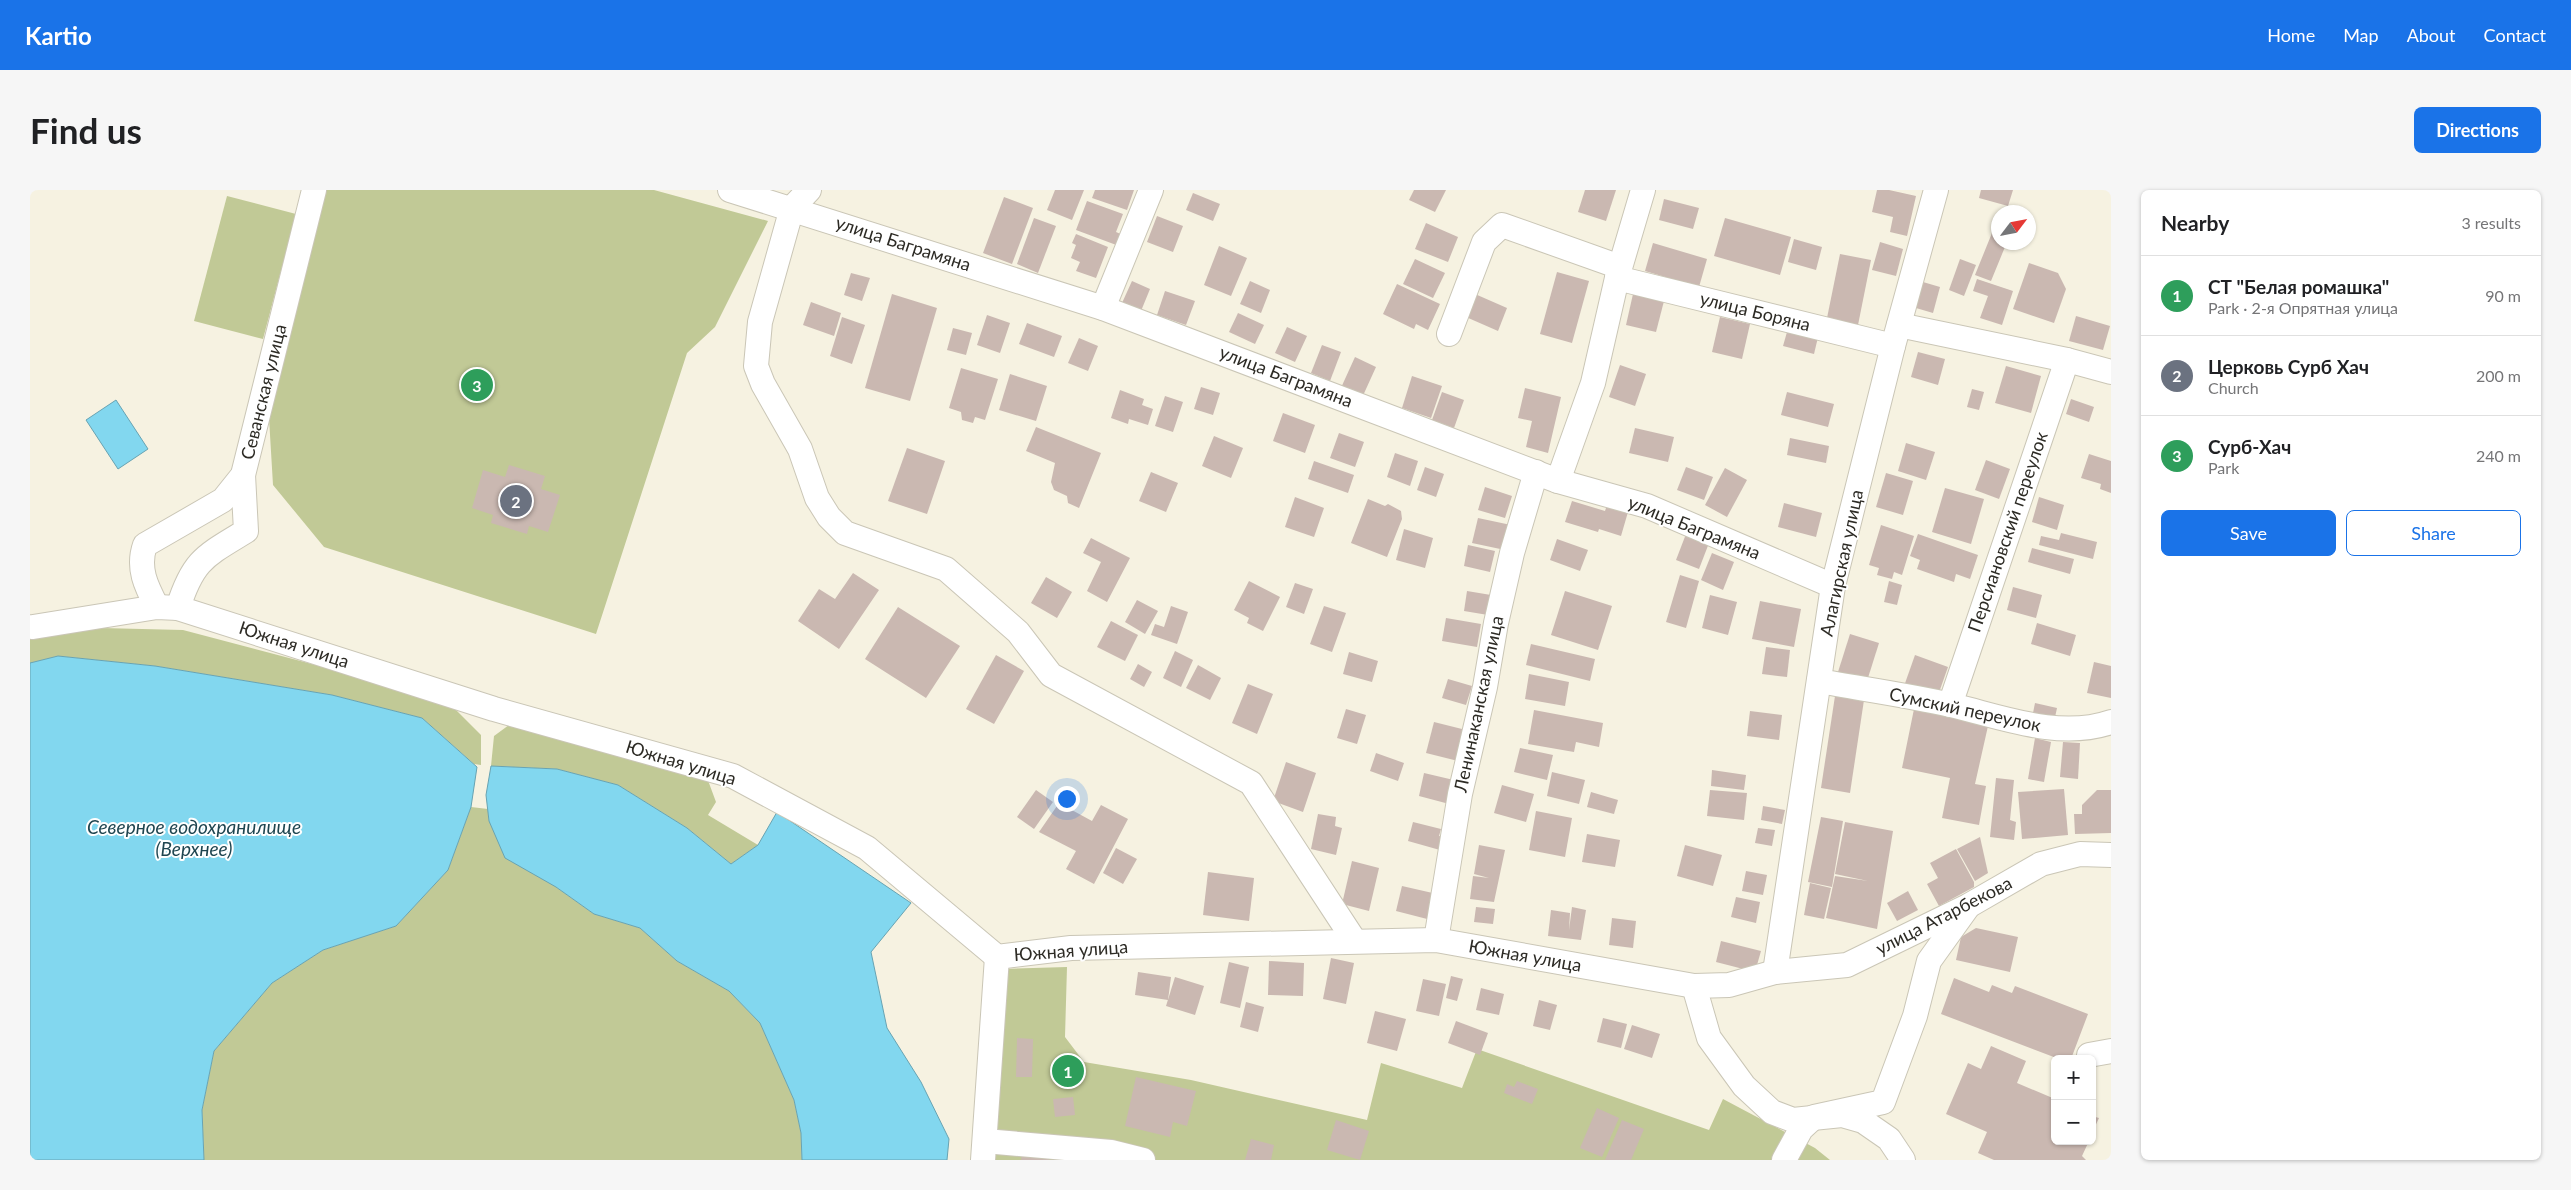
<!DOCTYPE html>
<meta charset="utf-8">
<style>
:root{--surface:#fff;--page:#f6f6f6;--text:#202124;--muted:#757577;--line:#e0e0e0;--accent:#1a73e8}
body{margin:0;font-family:Lato,sans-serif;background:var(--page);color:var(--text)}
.controls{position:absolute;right:15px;bottom:15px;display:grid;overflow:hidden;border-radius:8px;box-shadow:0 1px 4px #0004}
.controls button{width:45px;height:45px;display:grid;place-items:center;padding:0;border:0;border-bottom:1px solid var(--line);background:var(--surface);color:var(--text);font:25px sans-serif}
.compass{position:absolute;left:1961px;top:15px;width:45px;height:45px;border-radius:50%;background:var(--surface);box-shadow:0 1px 4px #0004;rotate:58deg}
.you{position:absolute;left:1036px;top:608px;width:18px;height:18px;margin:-12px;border:4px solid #fff;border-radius:50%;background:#1a73e8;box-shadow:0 0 0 8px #1a73e833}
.badge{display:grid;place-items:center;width:32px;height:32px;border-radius:50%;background:var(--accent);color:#fff;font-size:16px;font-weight:700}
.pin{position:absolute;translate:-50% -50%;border:2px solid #fff;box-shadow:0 1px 5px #0006}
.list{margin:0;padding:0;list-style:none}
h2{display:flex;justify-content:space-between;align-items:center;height:65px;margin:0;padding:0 20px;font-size:21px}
h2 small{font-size:16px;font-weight:400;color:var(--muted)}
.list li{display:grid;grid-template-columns:32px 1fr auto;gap:15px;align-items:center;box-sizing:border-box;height:80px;padding:0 20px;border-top:1px solid var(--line)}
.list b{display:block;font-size:19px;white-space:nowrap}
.list p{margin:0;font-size:16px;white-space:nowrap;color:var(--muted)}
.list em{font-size:16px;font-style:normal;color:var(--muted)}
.actions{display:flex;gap:10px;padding:15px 20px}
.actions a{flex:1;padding:11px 0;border:1px solid var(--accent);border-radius:8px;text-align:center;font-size:18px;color:var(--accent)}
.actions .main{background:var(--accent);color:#fff}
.map{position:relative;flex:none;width:2081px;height:970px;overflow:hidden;border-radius:8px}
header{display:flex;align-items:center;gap:30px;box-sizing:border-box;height:70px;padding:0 25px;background:var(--accent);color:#fff}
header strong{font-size:24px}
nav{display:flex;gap:28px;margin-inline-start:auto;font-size:18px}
.intro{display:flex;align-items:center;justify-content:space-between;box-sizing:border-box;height:120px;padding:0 30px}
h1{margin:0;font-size:35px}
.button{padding:12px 22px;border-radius:8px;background:var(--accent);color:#fff;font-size:18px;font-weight:700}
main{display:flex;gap:30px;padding:0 30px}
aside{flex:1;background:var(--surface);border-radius:8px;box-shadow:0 1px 4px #0004}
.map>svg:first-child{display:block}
</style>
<header>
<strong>Kartio</strong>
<nav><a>Home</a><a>Map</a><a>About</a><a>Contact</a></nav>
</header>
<div class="intro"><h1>Find us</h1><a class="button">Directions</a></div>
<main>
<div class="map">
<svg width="2081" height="970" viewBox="0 0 2081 970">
<rect width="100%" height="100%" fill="#f6f2e1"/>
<g fill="#c1c996">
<polygon points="296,0 624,0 738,31 685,137 657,163 566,444 294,357 243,295 239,228"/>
<polygon points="197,6 266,24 233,149 164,131"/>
<polygon points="30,437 153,440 415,509 451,545 451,575 444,574 392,528 302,505 125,476 28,466 0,473 0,443"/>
<polygon points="486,530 676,585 686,612 678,625 728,655 701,674 657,638 588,595 527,579 461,576 464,546"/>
<polygon points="441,617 458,619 459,631 526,697 564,724 610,738 647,771 699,801 730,833 764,910 771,943 772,970 174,970 172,920 184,861 242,793 293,760 366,736 418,680"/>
<polygon points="1037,777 1035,847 1054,872 1161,890 1337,930 1351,873 1432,898 1447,859 1679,940 1693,909 1785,958 1800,970 961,970 973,779"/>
</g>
<g fill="#82d7ef" stroke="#68a3b2">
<polygon points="86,210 118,259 88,279 56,230"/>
<polygon points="28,466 125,476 302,505 392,528 447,577 441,617 418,680 366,736 293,760 242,793 184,861 172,920 174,970 0,970 0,473"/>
<polygon points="461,576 527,579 588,595 657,638 701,674 728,655 747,622 881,713 841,762 857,838 891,892 919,949 917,970 772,970 771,943 764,910 730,833 699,801 647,771 610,738 564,724 526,697 475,668 459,631 456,605"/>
</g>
<g fill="#cab8b1">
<polygon points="1025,0 1054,0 1042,30 1017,20"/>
<polygon points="1065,0 1104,0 1097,20 1062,8"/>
<polygon points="1384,0 1416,0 1405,22 1379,10"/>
<polygon points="1555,0 1586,0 1576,31 1548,22"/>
<polygon points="1847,0 1859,0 1886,6 1877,46 1860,42 1863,27 1842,22"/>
<polygon points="1951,0 1983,0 1978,16 1949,8"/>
<polygon points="1163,3 1190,14 1183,31 1156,20"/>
<polygon points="974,7 1003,18 982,74 953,63"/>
<polygon points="1634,9 1669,18 1663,39 1629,30"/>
<polygon points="1057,11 1093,24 1086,42 1093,45 1089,56 1046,40"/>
<polygon points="1127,26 1153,36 1143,62 1117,52"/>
<polygon points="1004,28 1026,36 1008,83 987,74"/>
<polygon points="1695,28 1761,47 1750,85 1684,66"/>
<polygon points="1396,33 1428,47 1418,72 1385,59"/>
<polygon points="1964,38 1969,40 1969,52 1977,52 1961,91 1945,85"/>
<polygon points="1046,44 1078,57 1066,88 1046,81 1050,72 1041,68 1046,55 1042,53"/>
<polygon points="1764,49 1792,57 1786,80 1758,72"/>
<polygon points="1850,52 1873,59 1866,86 1842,80"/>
<polygon points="1623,53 1677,69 1669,97 1615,81"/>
<polygon points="1189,56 1217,68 1201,106 1174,95"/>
<polygon points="1810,64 1841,70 1827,140 1796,133"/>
<polygon points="1385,69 1415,83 1403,108 1373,94"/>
<polygon points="1930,69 1946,75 1934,106 1919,100"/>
<polygon points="1999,73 2028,83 2036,99 2024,133 1983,119"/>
<polygon points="1527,82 1559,91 1542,153 1510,144"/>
<polygon points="821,83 840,88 832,111 814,105"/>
<polygon points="1947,89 1983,101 1972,135 1950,128 1958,106 1943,101"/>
<polygon points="1102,91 1120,99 1111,121 1092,113"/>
<polygon points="1220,91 1240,100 1231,123 1210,114"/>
<polygon points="1893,92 1910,97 1903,123 1886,118"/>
<polygon points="1367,94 1410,114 1398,140 1386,134 1384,139 1353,124"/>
<polygon points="1135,101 1165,111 1156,135 1127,125"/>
<polygon points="862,104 907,118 880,211 835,198"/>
<polygon points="1445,104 1477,118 1468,141 1436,127"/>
<polygon points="1603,104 1634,111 1626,142 1596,135"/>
<polygon points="781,112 811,123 804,146 773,135"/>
<polygon points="1208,123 1234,135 1225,154 1199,142"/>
<polygon points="957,125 980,133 970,163 947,155"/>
<polygon points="2046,126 2080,136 2073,160 2039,151"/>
<polygon points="812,127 835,135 822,174 800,166"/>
<polygon points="1690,127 1720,134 1712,169 1682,162"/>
<polygon points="997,133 1032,146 1024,167 989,154"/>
<polygon points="1759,135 1789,143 1784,164 1753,156"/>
<polygon points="1257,137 1277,146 1265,172 1245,163"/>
<polygon points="923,138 942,143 936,165 917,160"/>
<polygon points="1049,148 1068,156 1058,181 1038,173"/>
<polygon points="1292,155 1311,162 1300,191 1281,183"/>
<polygon points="1888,162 1915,169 1908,195 1881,187"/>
<polygon points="1325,167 1346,177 1331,210 1310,200"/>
<polygon points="1590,175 1616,184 1605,216 1579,207"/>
<polygon points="1976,176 2011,186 2001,223 1965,213"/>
<polygon points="931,178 968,189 955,230 945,227 943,233 932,230 931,222 919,218"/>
<polygon points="980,184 1017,196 1006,231 969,220"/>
<polygon points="1382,186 1412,196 1401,228 1372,218"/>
<polygon points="1171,197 1190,203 1183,225 1164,219"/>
<polygon points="1495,198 1531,207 1518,263 1496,257 1502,231 1488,228"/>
<polygon points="1942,199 1954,202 1949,220 1937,217"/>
<polygon points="1090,200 1114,209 1112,215 1123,219 1118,235 1099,229 1098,234 1081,228"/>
<polygon points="1412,202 1434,210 1424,238 1402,230"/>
<polygon points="1757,202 1804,214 1798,237 1751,225"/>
<polygon points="1135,206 1153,212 1143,242 1125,236"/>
<polygon points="2041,209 2064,217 2059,232 2036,224"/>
<polygon points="1253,223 1285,235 1275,263 1243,251"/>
<polygon points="1006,237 1071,263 1049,318 1038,313 1037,306 1024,300 1021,292 1025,273 996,261"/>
<polygon points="1605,238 1644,247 1638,272 1599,263"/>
<polygon points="1309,243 1334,252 1325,277 1300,268"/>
<polygon points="1184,246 1213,258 1201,288 1172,276"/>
<polygon points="1760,248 1799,256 1796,273 1757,265"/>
<polygon points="1876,253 1905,262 1896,290 1868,281"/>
<polygon points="877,258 915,271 897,324 858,311"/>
<polygon points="1365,263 1388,271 1380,296 1357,287"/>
<polygon points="2059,264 2081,271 2081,303 2070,299 2071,294 2051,288"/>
<polygon points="1956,270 1980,279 1969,309 1945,300"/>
<polygon points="1284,271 1324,285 1318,303 1278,289"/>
<polygon points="479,275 515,286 511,299 530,305 518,342 499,336 497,344 461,333 463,325 442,318 453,280 475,287"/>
<polygon points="1395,277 1414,284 1406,307 1387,300"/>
<polygon points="1656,277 1683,287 1674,310 1647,300"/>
<polygon points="1695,278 1717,290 1697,327 1675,315"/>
<polygon points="1121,282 1148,293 1136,322 1109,311"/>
<polygon points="1856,283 1883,291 1873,325 1846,317"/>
<polygon points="1455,297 1482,306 1475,328 1448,320"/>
<polygon points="1915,298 1954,309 1941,354 1902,342"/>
<polygon points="1265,307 1294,318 1284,347 1255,337"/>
<polygon points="2009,307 2034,315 2027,340 2002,332"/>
<polygon points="1338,309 1355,316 1358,314 1371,321 1372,329 1357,367 1321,353"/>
<polygon points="1542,311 1575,321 1577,315 1598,322 1591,346 1569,339 1568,342 1535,332"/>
<polygon points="1754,313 1792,323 1786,347 1748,337"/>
<polygon points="1448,328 1481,335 1475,360 1442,353"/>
<polygon points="1851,335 1884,346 1872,385 1864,382 1862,389 1847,385 1849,378 1839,375"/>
<polygon points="1374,339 1403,348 1395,378 1366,370"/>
<polygon points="2031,343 2067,352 2063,369 2009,355 2011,346 2029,350"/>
<polygon points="1656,344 1679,353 1669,379 1646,370"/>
<polygon points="1888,344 1948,365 1940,389 1926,384 1924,392 1887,379 1890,370 1880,366"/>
<polygon points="1061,348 1100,368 1077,412 1057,401 1071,372 1053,363"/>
<polygon points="1527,349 1558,360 1550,381 1520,370"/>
<polygon points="1438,355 1465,361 1460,382 1434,376"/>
<polygon points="2002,358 2044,369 2040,384 1998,372"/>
<polygon points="1682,363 1704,372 1693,400 1671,390"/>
<polygon points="823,383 849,400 809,459 768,431 789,399 805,409"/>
<polygon points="1650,385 1669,391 1656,438 1636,432"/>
<polygon points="1016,387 1042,402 1027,428 1001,413"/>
<polygon points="1219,391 1250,407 1233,441 1217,433 1219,428 1204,420"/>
<polygon points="1859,391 1872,395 1867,415 1854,412"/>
<polygon points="1265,393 1283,399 1274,424 1256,417"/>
<polygon points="1983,397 2012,405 2006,428 1977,420"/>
<polygon points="1437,401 1461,405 1458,425 1434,421"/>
<polygon points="1535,401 1582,416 1568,460 1521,445"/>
<polygon points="1680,405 1707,412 1698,445 1672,438"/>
<polygon points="1107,410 1128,421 1115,444 1095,432"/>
<polygon points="1730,411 1771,419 1764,457 1722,449"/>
<polygon points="1141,416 1158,422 1147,454 1121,445 1125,434 1134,437"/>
<polygon points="1294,416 1316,423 1302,462 1280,454"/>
<polygon points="868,417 930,456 896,508 835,469"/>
<polygon points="1416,428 1451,434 1447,457 1412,451"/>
<polygon points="1081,431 1108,445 1095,471 1067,457"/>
<polygon points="2007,433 2046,445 2040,466 2001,454"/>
<polygon points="1820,444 1849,453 1837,491 1808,482"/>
<polygon points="1501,454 1565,469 1560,491 1496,475"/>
<polygon points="1736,457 1760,460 1757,487 1732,484"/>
<polygon points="1145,461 1163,470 1151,497 1133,488"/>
<polygon points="1319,462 1348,471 1342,492 1313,484"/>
<polygon points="966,465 994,481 964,534 936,519"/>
<polygon points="1885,465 1918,477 1906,511 1873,499"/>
<polygon points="2064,472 2081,476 2081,508 2057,503"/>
<polygon points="1108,474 1122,482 1114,497 1100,489"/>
<polygon points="1168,475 1191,488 1180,510 1156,498"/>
<polygon points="1499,484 1539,492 1535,516 1495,509"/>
<polygon points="1418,489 1442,496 1436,515 1412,508"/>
<polygon points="1218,494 1243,504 1227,544 1202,533"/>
<polygon points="1805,506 1834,510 1820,603 1791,598"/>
<polygon points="2005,513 2027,518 2024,532 2002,528"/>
<polygon points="1316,519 1336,525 1327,554 1307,548"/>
<polygon points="1884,519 1958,536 1945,594 1956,596 1949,635 1912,628 1920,588 1872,578"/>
<polygon points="1504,520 1573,533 1569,557 1546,552 1544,562 1498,554"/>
<polygon points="1720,521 1752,525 1749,550 1717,546"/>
<polygon points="1404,532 1440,541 1432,572 1396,563"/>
<polygon points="2005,548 2021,552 2014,592 1998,589"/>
<polygon points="2033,552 2050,553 2048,589 2030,587"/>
<polygon points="1490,558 1523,565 1517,590 1484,582"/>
<polygon points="1346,563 1374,573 1368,591 1340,581"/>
<polygon points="1256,572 1286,583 1273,622 1243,611"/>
<polygon points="1682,580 1716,585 1714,600 1681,596"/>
<polygon points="1522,582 1555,590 1549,614 1517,606"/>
<polygon points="1394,583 1428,591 1423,615 1389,606"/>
<polygon points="1966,588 1984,590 1980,630 1986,632 1984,650 1960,647"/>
<polygon points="1472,595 1504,604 1496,632 1464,623"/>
<polygon points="2034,599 2038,645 1992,649 1988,602"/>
<polygon points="1006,600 1023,612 1004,639 987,627"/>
<polygon points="1680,600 1717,603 1714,630 1677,626"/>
<polygon points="2067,600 2081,600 2081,643 2045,644 2044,624 2052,624 2052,615"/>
<polygon points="1561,602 1588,610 1584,624 1557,617"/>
<polygon points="1029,613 1062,631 1071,615 1098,629 1064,694 1036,679 1046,661 1009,642"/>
<polygon points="1733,616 1755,620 1752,634 1731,630"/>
<polygon points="1506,621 1542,628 1535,667 1499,660"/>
<polygon points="1288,624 1306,627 1305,636 1312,638 1306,665 1281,659"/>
<polygon points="1791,627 1813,631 1802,697 1778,692"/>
<polygon points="1383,632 1411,639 1409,646 1420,648 1417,662 1378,651"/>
<polygon points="1815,632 1863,641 1847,739 1796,728 1805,686 1838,691 1805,684"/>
<polygon points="1728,638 1745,640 1742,656 1725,653"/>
<polygon points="1557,644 1590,650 1585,677 1552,672"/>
<polygon points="1950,647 1958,683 1945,691 1927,659"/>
<polygon points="1449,655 1475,660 1464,712 1440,709 1443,686 1459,688 1444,684"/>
<polygon points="1655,655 1692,665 1683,696 1647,686"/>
<polygon points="1086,658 1107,669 1093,694 1073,683"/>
<polygon points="1926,659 1944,692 1944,697 1909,716 1897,694 1908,688 1900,673"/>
<polygon points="1322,671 1349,678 1339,721 1312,714"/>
<polygon points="1716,681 1737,685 1733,705 1712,701"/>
<polygon points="1178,682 1224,688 1219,731 1173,725"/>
<polygon points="1780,693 1801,698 1794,729 1774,725"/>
<polygon points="1372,696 1407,704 1401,730 1366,721"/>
<polygon points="1878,701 1888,720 1867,731 1857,713"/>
<polygon points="1706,707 1730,712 1726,733 1701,727"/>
<polygon points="1446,717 1465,719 1463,734 1444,732"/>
<polygon points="1542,717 1556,720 1551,750 1518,746 1521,720 1540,723 1539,740"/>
<polygon points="1582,728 1606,731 1603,758 1579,755"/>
<polygon points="1946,738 1988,747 1980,782 1926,770 1931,747"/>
<polygon points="1691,751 1731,761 1725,782 1686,772"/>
<polygon points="1301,768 1324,773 1316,814 1293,809"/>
<polygon points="1239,771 1274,773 1273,806 1238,805"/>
<polygon points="1199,772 1219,777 1210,818 1190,813"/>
<polygon points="1108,782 1141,787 1138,810 1105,805"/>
<polygon points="1421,786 1433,789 1427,811 1416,808"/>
<polygon points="1145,787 1174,796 1165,825 1136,816"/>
<polygon points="1924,788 1959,802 1962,795 1982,803 1985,796 2058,824 2041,869 2029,869 1911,824"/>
<polygon points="1393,789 1416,794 1409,826 1386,821"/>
<polygon points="1451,798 1474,804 1469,825 1446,820"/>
<polygon points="1509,810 1527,815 1520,840 1503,836"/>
<polygon points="1216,812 1234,817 1228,842 1210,837"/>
<polygon points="1345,821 1376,829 1367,861 1337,853"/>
<polygon points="1573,828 1597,834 1591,858 1567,852"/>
<polygon points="1426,831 1458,843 1450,865 1418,853"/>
<polygon points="1602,835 1630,844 1622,868 1594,859"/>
<polygon points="987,848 1003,849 1002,887 986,887"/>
<polygon points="1961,856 1996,871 1987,893 2025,909 2025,951 2059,951 2052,966 2056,970 1964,970 1948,963 1957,942 1916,924 1938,873 1951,879"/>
<polygon points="1106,887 1166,901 1157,936 1143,932 1140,947 1095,936"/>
<polygon points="1487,891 1508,899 1502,914 1474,903 1477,894 1484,897"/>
<polygon points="1043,907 1045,925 1025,927 1023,909"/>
<polygon points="1567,918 1589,928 1572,967 1550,958"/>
<polygon points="2062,926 2069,928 2062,943"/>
<polygon points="1306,930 1339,941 1330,970 1297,960"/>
<polygon points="1592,930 1614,939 1601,970 1575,970"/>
<polygon points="1221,949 1244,955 1241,970 1215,970"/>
<polygon points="992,965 1019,969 1019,970 991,970"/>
</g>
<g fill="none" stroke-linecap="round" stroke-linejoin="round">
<g stroke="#cac6b6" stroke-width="26">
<g id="minor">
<polyline points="700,0 1073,118 1528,291 1617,316 1803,396"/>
<polyline points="779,0 762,18 730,132 726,176 733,194 770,259 787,308 799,327 815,343 916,379 988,442 1021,485 1221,593 1324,750"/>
<polyline points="1587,88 1863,156"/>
<polyline points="1073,118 1121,0"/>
<polyline points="1869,135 2037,170 2081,182"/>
<polyline points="1419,144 1454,52 1472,35 1590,77"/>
<polyline points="1528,291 1563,193 1587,88 1613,0"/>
<path d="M127,417c-11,-21 -20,-39 -12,-62l78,-45 20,-25 71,-285"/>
<path d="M148,418c15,-48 27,-52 68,-77l-3,-56"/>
<polyline points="3,437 127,417 148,418 464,519 703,586 837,658 967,767 1041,758 1406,750 1664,796 1699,795 1745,782 1817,775 1938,716 2011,674 2050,664 2081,665"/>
<path d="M1789,491c44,8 88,14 132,24 51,12 108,35 160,17"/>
<polyline points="1920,515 2037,170"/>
<polyline points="1406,750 1430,604 1455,497 1466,433 1482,363 1506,282"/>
<polyline points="1745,782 1803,396 1863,156 1906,0"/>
<polyline points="1664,796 1679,848 1714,896 1742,922 1763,930 1812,925 1833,931 1859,949 1873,970"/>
<polyline points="2059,865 2081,861"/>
<polyline points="955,951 1081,962 1113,970"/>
<polyline points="953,970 967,767"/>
<polyline points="1754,970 1771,939 1784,927 1853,912 1885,826 1899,771 1937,718"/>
</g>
</g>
<use href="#minor" stroke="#fff" stroke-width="24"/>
</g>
<g text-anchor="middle" stroke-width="4" stroke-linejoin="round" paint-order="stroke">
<g font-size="18" fill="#2d2b25" stroke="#fff">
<text transform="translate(873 54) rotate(18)" y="6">улица Баграмяна</text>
<text transform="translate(1725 122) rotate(14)" y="6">улица Боряна</text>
<text transform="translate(1256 187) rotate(21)" y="6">улица Баграмяна</text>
<text transform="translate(234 202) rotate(-76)" y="6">Севанская улица</text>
<text transform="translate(1664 338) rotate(22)" y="6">улица Баграмяна</text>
<text transform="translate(1978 342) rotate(-71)" y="6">Персиановский переулок</text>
<text transform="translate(1812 373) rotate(-78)" y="6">Алагирская улица</text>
<text transform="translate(264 455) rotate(18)" y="6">Южная улица</text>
<text transform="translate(1449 514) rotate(-78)" y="6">Ленинаканская улица</text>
<text transform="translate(1935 520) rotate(12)" y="6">Сумский переулок</text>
<text transform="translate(651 573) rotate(17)" y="6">Южная улица</text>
<text transform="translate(1914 726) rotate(-27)" y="6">улица Атарбекова</text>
<text transform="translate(1041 761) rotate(-4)" y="6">Южная улица</text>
<text transform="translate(1495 766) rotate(10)" y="6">Южная улица</text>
</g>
<g font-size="19" font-style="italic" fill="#1e4550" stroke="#fff">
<text x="164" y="644">Северное водохранилище<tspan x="164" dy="22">(Верхнее)</tspan></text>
</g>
</g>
</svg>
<div class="controls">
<button>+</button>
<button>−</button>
</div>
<svg class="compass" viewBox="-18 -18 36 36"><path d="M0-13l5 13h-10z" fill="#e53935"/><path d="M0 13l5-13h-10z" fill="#757577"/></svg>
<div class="you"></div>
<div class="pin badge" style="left:1038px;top:881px;background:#2e9e5b">1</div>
<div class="pin badge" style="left:486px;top:311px;background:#6b7280">2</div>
<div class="pin badge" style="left:447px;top:195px;background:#2e9e5b">3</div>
</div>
<aside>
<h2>Nearby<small>3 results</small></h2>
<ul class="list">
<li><span class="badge" style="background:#2e9e5b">1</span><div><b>СТ &quot;Белая ромашка&quot;</b><p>Park · 2-я Опрятная улица</p></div><em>90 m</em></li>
<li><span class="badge" style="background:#6b7280">2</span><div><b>Церковь Сурб Хач</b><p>Church</p></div><em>200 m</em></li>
<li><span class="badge" style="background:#2e9e5b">3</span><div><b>Сурб-Хач</b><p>Park</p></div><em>240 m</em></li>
</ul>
<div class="actions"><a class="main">Save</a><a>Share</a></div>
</aside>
</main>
